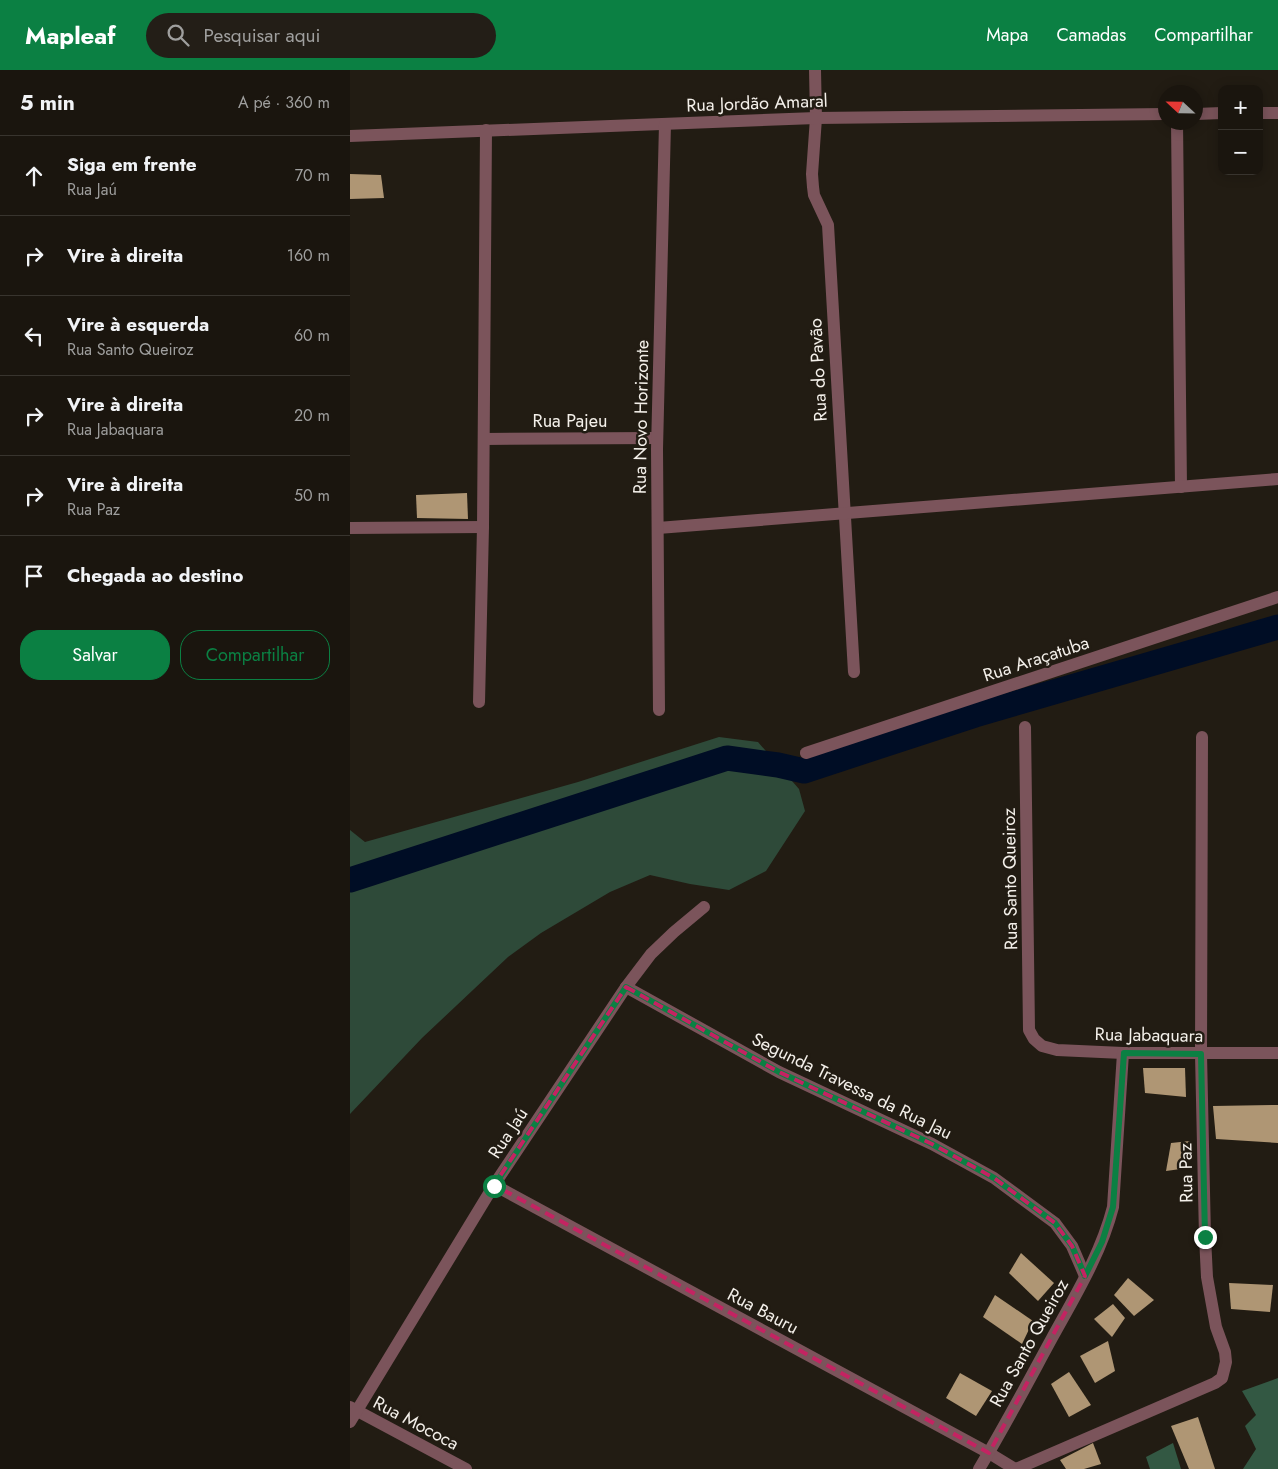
<!DOCTYPE html>
<html lang="pt">
<meta charset="utf-8">
<style>
:root{--surface:#1a150e;--page:#231e17;--text:#f1f3f6;--muted:#9f9f9e;--line:#38342e;--accent:#0b8043}
body{margin:0;font-family:Jost,sans-serif;background:var(--page);color:var(--text)}
.controls{position:absolute;right:15px;top:15px;display:grid;overflow:hidden;border-radius:10px;box-shadow:0 2px 12px #0003}
.controls button{width:45px;height:45px;display:grid;place-items:center;padding:0;border:0;border-bottom:1px solid var(--line);background:var(--surface);color:var(--text);font:25px sans-serif}
.compass{position:absolute;left:808px;top:15px;width:45px;height:45px;border-radius:50%;background:var(--surface);box-shadow:0 2px 12px #0003;rotate:292deg}
.stop{position:absolute;width:15px;height:15px;margin:-11px;border:4px solid #0b8043;border-radius:50%;background:#fff}
.stop.end{background:#0b8043;border-color:#fff;box-shadow:0 1px 5px #0008}
.list{margin:0;padding:0;list-style:none}
h2{display:flex;justify-content:space-between;align-items:center;height:65px;margin:0;padding:0 20px;font-size:21px}
h2 small{font-size:16px;font-weight:400;color:var(--muted)}
.list li{display:grid;grid-template-columns:32px 1fr auto;gap:15px;align-items:center;box-sizing:border-box;height:80px;padding:0 20px;border-top:1px solid var(--line)}
.list b{display:block;font-size:19px;white-space:nowrap}
.list p{margin:0;font-size:16px;white-space:nowrap;color:var(--muted)}
.list em{font-size:16px;font-style:normal;color:var(--muted)}
.actions{display:flex;gap:10px;padding:15px 20px}
.actions a{flex:1;padding:11px 0;border:1px solid var(--accent);border-radius:20px;text-align:center;font-size:18px;color:var(--accent)}
.actions .main{background:var(--accent);color:#fff}
.icon{flex:none;width:28px;height:28px;fill:none;stroke:currentColor;stroke-width:2;stroke-linecap:round;stroke-linejoin:round}
.map{position:relative;flex:none;width:928px;height:1399px;overflow:hidden}
header{display:flex;align-items:center;gap:30px;box-sizing:border-box;height:70px;padding:0 25px;background:var(--accent);color:#fff}
header strong{font-size:24px}
nav{display:flex;gap:28px;margin-inline-start:auto;font-size:18px}
.search{width:350px;height:45px;background:var(--page);display:flex;align-items:center;gap:12px;box-sizing:border-box;padding:0 18px;border-radius:28px;color:var(--muted);font-size:19px}
main{display:flex}
aside{flex:1;background:var(--surface)}
.map>svg:first-child{display:block}
</style>
<header>
<strong>Mapleaf</strong>
<div class="search"><svg class="icon" aria-label="search" viewBox="0 0 24 24"><circle cx="10" cy="10" r="6"/><path d="M15 15l6 6"/></svg>Pesquisar aqui</div>
<nav><a>Mapa</a><a>Camadas</a><a>Compartilhar</a></nav>
</header>
<main>
<aside>
<h2>5 min<small>A pé · 360 m</small></h2>
<ul class="list">
<li><svg class="icon" aria-label="ahead" viewBox="0 0 24 24"><path d="M12 20V5M6 11l6-6 6 6"/></svg><div><b>Siga em frente</b><p>Rua Jaú</p></div><em>70 m</em></li>
<li><svg class="icon" aria-label="right" viewBox="0 0 24 24"><path d="M7 20v-9h11M14 6l5 5-5 5"/></svg><div><b>Vire à direita</b></div><em>160 m</em></li>
<li><svg class="icon" aria-label="left" viewBox="0 0 24 24"><path d="M17 20v-9H6M10 6l-5 5 5 5"/></svg><div><b>Vire à esquerda</b><p>Rua Santo Queiroz</p></div><em>60 m</em></li>
<li><svg class="icon" aria-label="right" viewBox="0 0 24 24"><path d="M7 20v-9h11M14 6l5 5-5 5"/></svg><div><b>Vire à direita</b><p>Rua Jabaquara</p></div><em>20 m</em></li>
<li><svg class="icon" aria-label="right" viewBox="0 0 24 24"><path d="M7 20v-9h11M14 6l5 5-5 5"/></svg><div><b>Vire à direita</b><p>Rua Paz</p></div><em>50 m</em></li>
<li><svg class="icon" aria-label="arrive" viewBox="0 0 24 24"><path d="M6 21V4h12l-3 4 3 4H6"/></svg><div><b>Chegada ao destino</b></div></li>
</ul>
<div class="actions"><a class="main">Salvar</a><a>Compartilhar</a></div>
</aside>
<div class="map">
<svg width="928" height="1399" viewBox="0 0 928 1399">
<rect width="100%" height="100%" fill="#221c13"/>
<polygon fill="#2e4a39" points="369,667 408,672 449,719 455,741 416,801 379,820 340,814 300,805 260,822 191,863 158,887 72,968 0,1044 0,760 15,772 228,712"/>
<g fill="#335843">
<polygon points="928,1308 928,1399 893,1399 906,1379 895,1356 906,1345 892,1321"/>
<polygon points="823,1373 831,1399 800,1399 796,1387"/>
</g>
<g fill="none" stroke-linecap="round" stroke-linejoin="round">
<polyline stroke="#000d25" stroke-width="25" points="0,810 377,688 428,695 454,701 625,645 928,557"/>
</g>
<g fill="#af9674">
<polygon points="0,104 31,105 34,128 0,129"/>
<polygon points="117,423 118,449 67,448 66,425"/>
<polygon points="793,998 835,998 836,1027 795,1023"/>
<polygon points="928,1035 928,1073 866,1069 863,1036"/>
<polygon points="840,1071 838,1098 816,1101 821,1073"/>
<polygon points="671,1183 704,1213 688,1231 659,1203"/>
<polygon points="778,1208 804,1230 784,1246 764,1225"/>
<polygon points="879,1213 923,1215 920,1242 881,1239"/>
<polygon points="645,1225 683,1251 672,1274 633,1247"/>
<polygon points="763,1234 775,1248 762,1267 744,1249"/>
<polygon points="758,1271 765,1301 745,1313 730,1286"/>
<polygon points="719,1302 741,1335 719,1347 701,1314"/>
<polygon points="610,1303 642,1321 626,1346 596,1328"/>
<polygon points="848,1347 865,1399 839,1399 821,1356"/>
<polygon points="743,1373 751,1394 734,1399 716,1399 710,1390"/>
</g>
<g fill="none" stroke-linecap="round" stroke-linejoin="round">
<g stroke="#7b545b" stroke-width="12">
<polyline points="465,0 466,48 462,104 463,117 464,125 478,155 504,602"/>
<polyline points="909,43 928,43"/>
<polyline points="846,44 872,43"/>
<polyline points="827,52 831,417"/>
<polyline points="0,66 466,48 816,44"/>
<polyline points="134,369 307,368"/>
<polyline points="0,458 133,457"/>
<polyline points="308,458 928,409"/>
<polyline points="129,632 133,457 136,60"/>
<polyline points="309,640 307,379 315,54"/>
<polyline points="675,657 679,960 684,969 692,976 707,980 773,983 928,983"/>
<polyline points="456,683 928,527"/>
<polyline points="276,917 429,1002 582,1074 644,1108 705,1153 722,1176 735,1206"/>
<polyline points="144,1115 639,1383 665,1399"/>
<polyline points="0,1337 116,1399"/>
<polyline points="0,1352 144,1115 276,917 301,884 324,862 354,837"/>
<path d="M629,1399c26,-43 49,-87 73,-131 23,-42 49,-84 61,-131l10,-154"/>
<polyline points="666,1399 865,1313 872,1308 876,1292 875,1282 866,1257 857,1207 855,1167 851,984 852,667"/>
</g>
</g>
<g fill="none" stroke-linecap="round" stroke-linejoin="round">
<polyline stroke="#0b8043" stroke-width="6" points="144,1116 276,917 429,1002 582,1074 644,1108 705,1153 722,1176 735,1206 752,1172 763,1137 774,983 851,984 855,1167"/>
</g>
<path fill="none" stroke="#c42362" stroke-width="4" stroke-dasharray="10 6" stroke-linejoin="round" d="M276,917l153,85 153,72 62,34 61,45 17,23 13,30 -96,177 -495,-268z"/>
<g text-anchor="middle" stroke-width="5" stroke-linejoin="round" paint-order="stroke">
<g font-size="18" fill="#f4f0ea" stroke="#221c13">
<text transform="translate(407 33) rotate(-2)" y="6">Rua Jordão Amaral</text>
<text transform="translate(468 300) rotate(-93)" y="6">Rua do Pavão</text>
<text transform="translate(291 347) rotate(-89)" y="6">Rua Novo Horizonte</text>
<text x="220" y="357">Rua Pajeu</text>
<text transform="translate(686 589) rotate(-18)" y="6">Rua Araçatuba</text>
<text transform="translate(660 809) rotate(-91)" y="6">Rua Santo Queiroz</text>
<text transform="translate(799 965) rotate(1)" y="6">Rua Jabaquara</text>
<text transform="translate(502 1016) rotate(26)" y="6">Segunda Travessa da Rua Jau</text>
<text transform="translate(158 1063) rotate(-57)" y="6">Rua Jaú</text>
<text transform="translate(836 1103) rotate(-91)" y="6">Rua Paz</text>
<text transform="translate(413 1241) rotate(28)" y="6">Rua Bauru</text>
<text transform="translate(679 1273) rotate(-61)" y="6">Rua Santo Queiroz</text>
<text transform="translate(66 1353) rotate(28)" y="6">Rua Mococa</text>
</g>
</g>
</svg>
<div class="controls">
<button>+</button>
<button>−</button>
</div>
<svg class="compass" viewBox="-18 -18 36 36"><path d="M0-13l5 13h-10z" fill="#e53935"/><path d="M0 13l5-13h-10z" fill="#9f9f9e"/></svg>
<div class="stop" style="left:144px;top:1116px"></div>
<div class="stop end" style="left:855px;top:1167px"></div>
</div>
</main>
